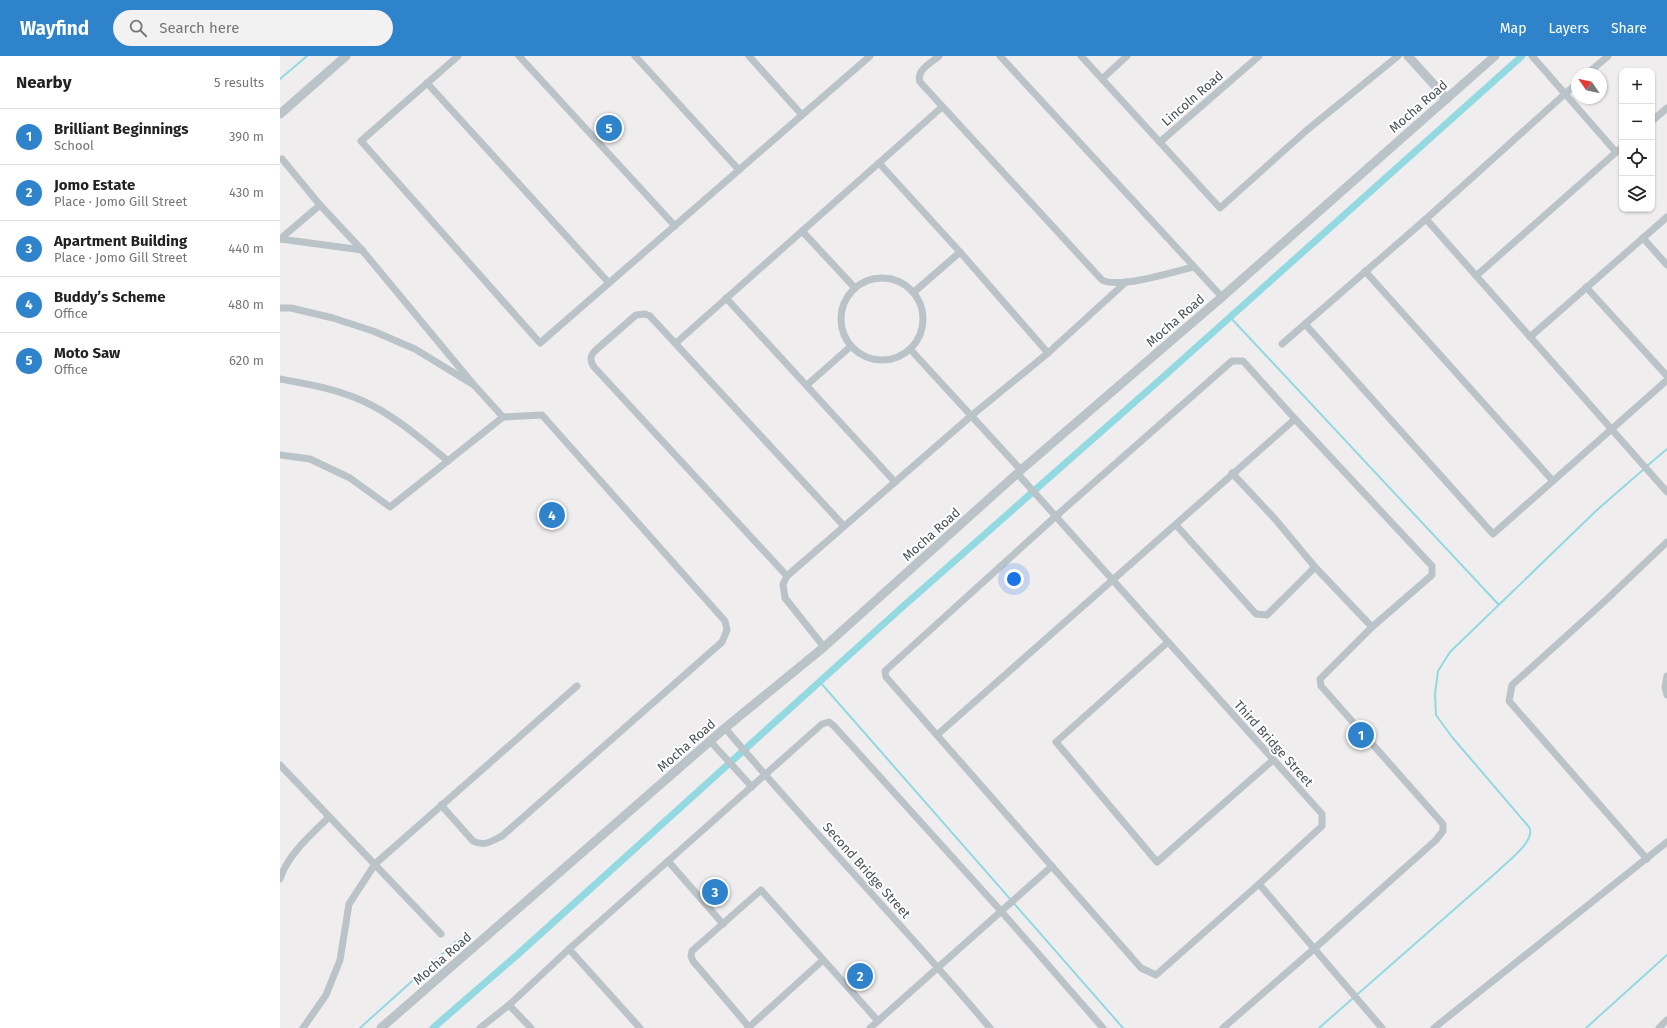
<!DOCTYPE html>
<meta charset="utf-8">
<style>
:root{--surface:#fff;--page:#f2f2f2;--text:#222;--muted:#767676;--line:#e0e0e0;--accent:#2e83ca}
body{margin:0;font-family:"Fira Sans",sans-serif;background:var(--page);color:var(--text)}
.controls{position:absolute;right:12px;top:12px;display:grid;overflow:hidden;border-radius:8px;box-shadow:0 1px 3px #0004}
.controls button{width:36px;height:36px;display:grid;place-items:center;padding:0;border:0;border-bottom:1px solid var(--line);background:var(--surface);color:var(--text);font:20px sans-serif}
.compass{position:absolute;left:1291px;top:12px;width:36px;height:36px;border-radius:50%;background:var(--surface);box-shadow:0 1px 3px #0004;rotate:304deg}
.you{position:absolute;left:734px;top:523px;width:14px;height:14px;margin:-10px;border:3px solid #fff;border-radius:50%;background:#1a73e8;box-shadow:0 0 0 6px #1a73e833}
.badge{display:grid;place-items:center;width:26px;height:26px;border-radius:50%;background:var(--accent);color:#fff;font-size:13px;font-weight:700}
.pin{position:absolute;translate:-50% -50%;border:2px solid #fff;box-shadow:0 1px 4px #0006}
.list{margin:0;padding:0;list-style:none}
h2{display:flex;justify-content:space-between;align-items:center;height:52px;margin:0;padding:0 16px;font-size:17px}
h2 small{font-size:13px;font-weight:400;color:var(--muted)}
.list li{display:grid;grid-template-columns:26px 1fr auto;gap:12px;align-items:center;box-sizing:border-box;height:56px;padding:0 16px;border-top:1px solid var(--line)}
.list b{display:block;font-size:15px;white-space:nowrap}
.list p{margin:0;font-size:13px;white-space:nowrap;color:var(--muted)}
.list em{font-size:13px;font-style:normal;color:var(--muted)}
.icon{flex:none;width:22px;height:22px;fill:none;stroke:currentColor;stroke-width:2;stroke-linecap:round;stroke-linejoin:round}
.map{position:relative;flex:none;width:1387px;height:972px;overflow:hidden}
header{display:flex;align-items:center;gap:24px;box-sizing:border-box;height:56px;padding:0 20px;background:var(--accent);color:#fff}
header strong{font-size:19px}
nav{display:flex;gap:22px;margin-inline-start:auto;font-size:14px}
.search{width:280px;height:36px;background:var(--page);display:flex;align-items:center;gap:10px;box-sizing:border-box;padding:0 14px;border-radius:22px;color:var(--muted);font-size:15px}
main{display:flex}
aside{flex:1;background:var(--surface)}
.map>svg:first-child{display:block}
</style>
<header>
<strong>Wayfind</strong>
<div class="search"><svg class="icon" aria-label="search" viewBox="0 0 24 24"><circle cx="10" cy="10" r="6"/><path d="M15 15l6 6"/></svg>Search here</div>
<nav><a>Map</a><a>Layers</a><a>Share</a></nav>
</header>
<main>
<aside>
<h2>Nearby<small>5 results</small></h2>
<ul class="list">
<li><span class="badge">1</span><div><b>Brilliant Beginnings</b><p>School</p></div><em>390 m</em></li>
<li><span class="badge">2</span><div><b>Jomo Estate</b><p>Place · Jomo Gill Street</p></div><em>430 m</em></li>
<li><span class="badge">3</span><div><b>Apartment Building</b><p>Place · Jomo Gill Street</p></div><em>440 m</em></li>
<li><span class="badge">4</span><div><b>Buddy’s Scheme</b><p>Office</p></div><em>480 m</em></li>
<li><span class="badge">5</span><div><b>Moto Saw</b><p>Office</p></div><em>620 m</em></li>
</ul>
</aside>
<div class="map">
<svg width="1387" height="972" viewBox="0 0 1387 972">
<rect width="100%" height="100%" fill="#f0edee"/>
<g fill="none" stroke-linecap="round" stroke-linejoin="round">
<g stroke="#92d9e1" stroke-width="2">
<polyline points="0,23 27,0"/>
<polyline points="950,261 1219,549"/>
<polyline points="1367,410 1387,393"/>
<polyline points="540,626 843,972"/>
<polyline points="80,972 180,882"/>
<path d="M1039,972l179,-157c9,-9 39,-31 31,-44l-77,-90 -16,-22 -1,-21 3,-23 12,-19 148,-143 46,-40"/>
<polyline points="1306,972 1387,899"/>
</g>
<polyline stroke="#92d9e1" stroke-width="7" points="153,972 236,900 619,554 882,322 1242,0"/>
<g stroke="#bac3c8" stroke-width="7">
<polyline points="178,0 81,85 260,287 590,0"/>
<polyline points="239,0 395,170"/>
<polyline points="355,0 459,114"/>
<polyline points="469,0 522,59"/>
<path d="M659,0c-8,7 -23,14 -19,26l182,198c17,9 72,-8 91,-13"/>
<polyline points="720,0 942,241"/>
<polyline points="801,0 940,152 1027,74 1118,0"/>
<polyline points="1252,0 1336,96"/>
<polyline points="1307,18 1328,0"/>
<polyline points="822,23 847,0"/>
<polyline points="147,27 329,227"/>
<polyline points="1372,65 1387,52"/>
<polyline points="880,86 979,0"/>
<polyline points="2,103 40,149 82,194 194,329"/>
<polyline points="599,107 680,196 768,297"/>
<polyline points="1146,163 1387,436"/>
<polyline points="522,175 575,232"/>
<polyline points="1363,182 1387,209"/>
<polyline points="0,183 82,194"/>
<polyline points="0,183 40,149"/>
<polyline points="1085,215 1273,425"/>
<polyline points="1196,220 1342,91"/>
<circle cx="602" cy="263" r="41"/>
<polyline points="1306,231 1387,320"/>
<polyline points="634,236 680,196"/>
<polyline points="446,242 615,426"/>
<polyline points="0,252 11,252 53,262 93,275 135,293 194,329 223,361"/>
<polyline points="1025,268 1213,478 1387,324"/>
<polyline points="1250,281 1387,161"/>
<polyline points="396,287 662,51"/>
<polyline points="1002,288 1146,163 1297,27"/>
<polyline points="630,293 741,414"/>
<path d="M0,323c28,5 57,10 83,22 31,14 58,38 85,60"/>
<polyline points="527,329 571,290"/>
<path d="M0,399l30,4 40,19 40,29 113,-90 39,-2 183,206 2,9 -5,12 -220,194c-10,5 -18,11 -29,5l-32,-36"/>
<polyline points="737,417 1042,758 1042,770 979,828 1102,972"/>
<polyline points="952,417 995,463 1035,511 1092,571"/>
<polyline points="896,469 976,558 987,559 1035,511"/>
<path d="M507,520l-193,-209c-5,-7 -4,-12 3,-18l39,-34 9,-1 5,2 194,210"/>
<polyline points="888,586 776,686 877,806 993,704"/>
<polyline points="544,591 505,542 503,528 507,520 691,360 768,297 846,226"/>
<polyline points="1387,620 1385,631 1387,639"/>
<path d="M445,672c86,102 179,198 265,300"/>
<polyline points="657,679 1015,363 963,305 952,305 776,460 605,615 606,621 861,912 876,919 979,828"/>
<polyline points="430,685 472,731"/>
<polyline points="0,709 161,878"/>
<polyline points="1367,803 1229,645 1232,629 1325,545 1387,486"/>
<polyline points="388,805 443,868"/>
<path d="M0,823c8,-25 31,-44 49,-62"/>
<polyline points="289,893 360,972"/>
<polyline points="229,949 251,972"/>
<polyline points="469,971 413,905 411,900 412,895 481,834 598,965"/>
<polyline points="23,972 46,939 60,904 69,848 95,808 297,630"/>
<polyline points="200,972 229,949 289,893 542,668 549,666 554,670 721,855 823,972"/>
<polyline points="468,972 543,904"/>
<polyline points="590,972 772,810"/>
<polyline points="943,972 1035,892 1156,784 1163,775 1163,768 1041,630 1040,623 1092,571 1152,519 1152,510 1015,363"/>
<polyline points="1154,972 1387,786"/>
<polyline points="1379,972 1387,964"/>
</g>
<g stroke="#bac3c8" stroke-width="9">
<polyline points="1128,0 1167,43"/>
<polyline points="0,58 66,0"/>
<polyline points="101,972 445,672 544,591 741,414 942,241 1215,0"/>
</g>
</g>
<g text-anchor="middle" stroke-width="4" stroke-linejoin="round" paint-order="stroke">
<g font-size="13" fill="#485258" stroke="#fff">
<text transform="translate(912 42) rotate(-41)" y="5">Lincoln Road</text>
<text transform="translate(1138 50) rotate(-41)" y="5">Mocha Road</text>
<text transform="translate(895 264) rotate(-41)" y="5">Mocha Road</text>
<text transform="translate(651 478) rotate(-42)" y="5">Mocha Road</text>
<text transform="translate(994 687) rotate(48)" y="5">Third Bridge Street</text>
<text transform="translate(406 689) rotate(-41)" y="5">Mocha Road</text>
<text transform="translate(587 814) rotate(48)" y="5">Second Bridge Street</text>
<text transform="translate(162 902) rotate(-41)" y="5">Mocha Road</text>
</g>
</g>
</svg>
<div class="controls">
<button>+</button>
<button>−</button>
<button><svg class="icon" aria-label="locate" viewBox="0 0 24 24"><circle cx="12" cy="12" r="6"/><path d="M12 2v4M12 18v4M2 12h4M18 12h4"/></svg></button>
<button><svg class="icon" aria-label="layers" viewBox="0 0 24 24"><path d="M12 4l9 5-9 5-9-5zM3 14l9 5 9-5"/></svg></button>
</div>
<svg class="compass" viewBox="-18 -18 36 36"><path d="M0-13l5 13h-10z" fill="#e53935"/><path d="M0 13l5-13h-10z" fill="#767676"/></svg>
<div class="you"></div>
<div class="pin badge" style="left:1081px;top:679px">1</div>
<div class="pin badge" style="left:580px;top:920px">2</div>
<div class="pin badge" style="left:435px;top:836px">3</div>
<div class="pin badge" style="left:272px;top:459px">4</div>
<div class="pin badge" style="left:329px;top:72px">5</div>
</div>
</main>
